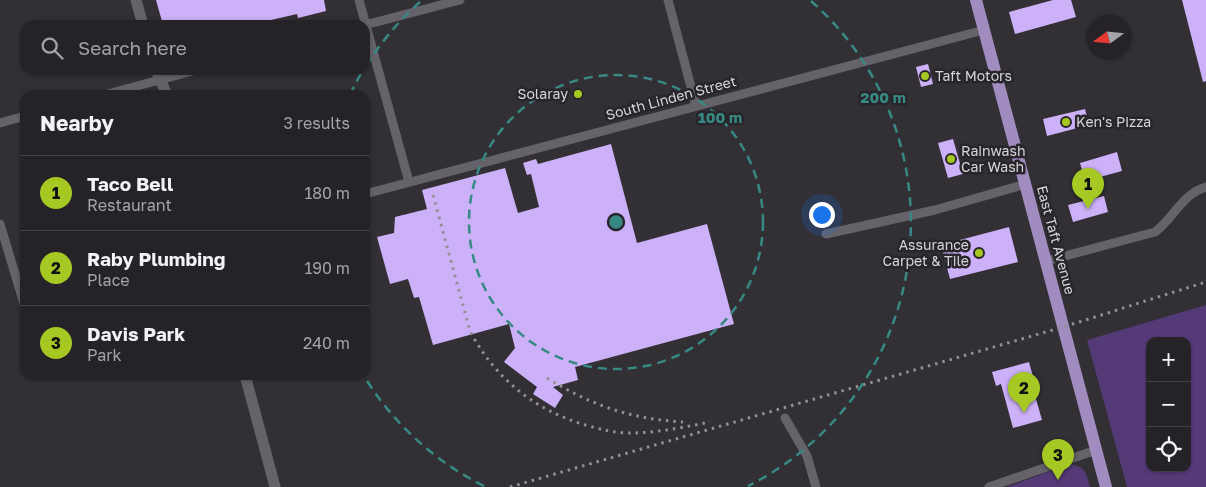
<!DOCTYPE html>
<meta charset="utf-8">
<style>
:root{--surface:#262328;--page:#322f34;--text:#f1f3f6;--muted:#a4a4a8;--line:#424045;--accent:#a5c823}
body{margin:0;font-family:"Golos Text",sans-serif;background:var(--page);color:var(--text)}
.controls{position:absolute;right:15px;bottom:15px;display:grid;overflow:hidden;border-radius:10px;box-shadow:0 1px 4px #0004}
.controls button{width:45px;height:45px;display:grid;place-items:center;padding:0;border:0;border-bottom:1px solid var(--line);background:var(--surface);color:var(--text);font:25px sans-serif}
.compass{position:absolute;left:1086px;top:15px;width:45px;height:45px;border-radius:50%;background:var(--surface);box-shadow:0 1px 4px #0004;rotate:255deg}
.you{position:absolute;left:821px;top:214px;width:18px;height:18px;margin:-12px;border:4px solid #fff;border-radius:50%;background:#1a73e8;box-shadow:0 0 0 8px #1a73e833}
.badge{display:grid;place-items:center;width:32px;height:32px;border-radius:50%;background:var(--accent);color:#111;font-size:16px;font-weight:700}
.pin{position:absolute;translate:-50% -41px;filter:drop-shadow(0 1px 2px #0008)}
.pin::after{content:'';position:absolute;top:26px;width:18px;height:15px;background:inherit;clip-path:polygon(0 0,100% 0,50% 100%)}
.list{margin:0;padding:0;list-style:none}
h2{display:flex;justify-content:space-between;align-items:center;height:65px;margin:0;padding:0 20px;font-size:21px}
h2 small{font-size:16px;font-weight:400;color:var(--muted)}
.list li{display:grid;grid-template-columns:32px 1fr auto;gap:15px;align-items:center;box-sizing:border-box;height:75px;padding:0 20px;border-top:1px solid var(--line)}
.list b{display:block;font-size:19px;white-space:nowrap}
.list p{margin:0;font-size:16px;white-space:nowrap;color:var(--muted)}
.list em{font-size:16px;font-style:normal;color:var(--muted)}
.icon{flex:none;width:28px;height:28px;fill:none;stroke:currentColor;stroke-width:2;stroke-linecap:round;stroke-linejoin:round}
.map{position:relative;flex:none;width:1206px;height:487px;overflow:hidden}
.search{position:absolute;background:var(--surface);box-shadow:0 1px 4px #0004;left:20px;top:20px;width:350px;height:55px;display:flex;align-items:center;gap:12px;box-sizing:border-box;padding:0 18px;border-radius:15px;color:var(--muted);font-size:19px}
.panel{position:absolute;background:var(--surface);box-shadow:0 1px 4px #0004;left:20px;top:90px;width:350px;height:290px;border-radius:15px}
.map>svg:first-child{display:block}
</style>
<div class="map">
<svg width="1206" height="487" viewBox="0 0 1206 487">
<rect width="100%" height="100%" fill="#322f35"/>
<g fill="#553a78" fill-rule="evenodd">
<path d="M1206,305v182h-79l-40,-147zM1150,341h37v127h-37z"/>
<path d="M1070,464c16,3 16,8 20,23h-83z"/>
</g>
<g fill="#cdb1f8">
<polygon points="156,0 324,0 326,11 298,18 297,14 250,25 163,25"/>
<polygon points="1053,0 1071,0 1076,17 1015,34 1009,12"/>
<polygon points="1182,0 1206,0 1206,81 1203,82"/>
<polygon points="928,64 933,84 921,87 916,67"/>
<polygon points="1085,109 1089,125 1047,136 1043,119"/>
<polygon points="953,139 963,174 948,178 938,143"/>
<polygon points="611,144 637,243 707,224 734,324 575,367 578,380 553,387 563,395 555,408 533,394 537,387 504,362 515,348 509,324 433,345 419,297 414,298 408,279 390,284 377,237 394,233 395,217 427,209 422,190 505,168 518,213 539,207 531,174 527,175 523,163 536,159 538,164"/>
<polygon points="1117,152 1122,171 1085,181 1080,163"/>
<polygon points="1104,196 1108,212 1073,222 1068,205"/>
<polygon points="1009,227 1018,262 950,279 941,245"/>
<polygon points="1029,362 1035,384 1032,385 1042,420 1013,428 1001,384 996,386 992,372"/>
</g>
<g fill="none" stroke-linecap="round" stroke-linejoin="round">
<g stroke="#656269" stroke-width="9">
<polyline points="359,0 409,182"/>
<polyline points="668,0 696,106"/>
<polyline points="365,25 460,0"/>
<polyline points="104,95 196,70"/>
<polyline points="0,123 25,116"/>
<polyline points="365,194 984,30"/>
<polyline points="0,224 25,307"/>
<polyline points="826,234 935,210 1026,184"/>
<path d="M1046,261l109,-29c18,-13 28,-39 51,-45"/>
<polyline points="785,418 807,456 816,487"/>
<polyline points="989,487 1096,450"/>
</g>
<g stroke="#656269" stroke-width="11">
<polyline points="136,0 143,25"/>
<polyline points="156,70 167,95"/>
<polyline points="245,375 275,487"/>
</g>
<polyline stroke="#a08cbe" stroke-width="12" points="976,0 1106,487"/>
<g stroke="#929095" stroke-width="3" stroke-dasharray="2.5 5" stroke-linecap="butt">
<path d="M433,195l37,136c25,48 67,81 119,95 14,4 27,7 41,7 27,0 54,-6 80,-11"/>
<path d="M547,378c44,27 83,41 136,44"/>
<polyline points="510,487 1063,327 1206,282"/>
</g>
</g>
<g fill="none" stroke="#378983" stroke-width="2.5" stroke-dasharray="9 6">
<circle cx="616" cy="222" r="147"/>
<path d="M484 486A295 295 0 0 1 364 376M350 95A295 295 0 0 1 363 70M366 66A295 295 0 0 1 421 1M811 1A295 295 0 0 1 748 486"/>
</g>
<g fill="#a5c823" stroke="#28252b" stroke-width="2">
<circle cx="925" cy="76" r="5"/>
<circle cx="578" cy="94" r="5"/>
<circle cx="1066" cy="122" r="5"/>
<circle cx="951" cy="159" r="5"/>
<circle cx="979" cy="253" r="5"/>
</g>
<g text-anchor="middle" stroke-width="5" stroke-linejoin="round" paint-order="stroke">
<g font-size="14" fill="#d6d5d9" stroke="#28252b" text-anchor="start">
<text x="935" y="81">Taft Motors</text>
<text x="568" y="99" text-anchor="end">Solaray</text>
<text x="1076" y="127">Ken's Pizza</text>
<text x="961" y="156">Rainwash<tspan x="961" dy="16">Car Wash</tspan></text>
<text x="969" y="250" text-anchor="end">Assurance<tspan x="969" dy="16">Carpet &amp; Tile</tspan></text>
</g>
<g font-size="14" fill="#d6d5d9" stroke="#28252b">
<text transform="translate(671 98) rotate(-15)" y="5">South Linden Street</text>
<text transform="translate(1056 240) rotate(75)" y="5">East Taft Avenue</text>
</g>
</g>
<circle cx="616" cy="222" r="8" fill="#378983" stroke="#28252b" stroke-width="2.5"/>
<g font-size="15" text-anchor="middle" font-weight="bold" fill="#378983" stroke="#28252b" stroke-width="5" stroke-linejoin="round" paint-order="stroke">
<text x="883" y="103">200 m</text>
<text x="720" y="123">100 m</text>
</g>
</svg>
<div class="controls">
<button>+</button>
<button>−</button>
<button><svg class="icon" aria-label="locate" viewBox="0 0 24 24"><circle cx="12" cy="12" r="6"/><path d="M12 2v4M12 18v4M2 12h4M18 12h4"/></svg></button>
</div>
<svg class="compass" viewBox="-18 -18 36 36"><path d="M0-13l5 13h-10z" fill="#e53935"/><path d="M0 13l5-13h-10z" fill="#a4a4a8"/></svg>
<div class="you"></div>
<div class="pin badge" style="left:1088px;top:209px">1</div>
<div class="pin badge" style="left:1024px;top:413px">2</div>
<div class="pin badge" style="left:1058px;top:480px">3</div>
<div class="search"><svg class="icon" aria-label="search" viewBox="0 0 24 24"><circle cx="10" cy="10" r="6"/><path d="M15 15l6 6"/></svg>Search here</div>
<section class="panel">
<h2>Nearby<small>3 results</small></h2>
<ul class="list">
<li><span class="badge">1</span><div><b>Taco Bell</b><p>Restaurant</p></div><em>180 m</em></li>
<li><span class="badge">2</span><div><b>Raby Plumbing</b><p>Place</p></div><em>190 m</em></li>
<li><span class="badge">3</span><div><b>Davis Park</b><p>Park</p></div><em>240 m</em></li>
</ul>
</section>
</div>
